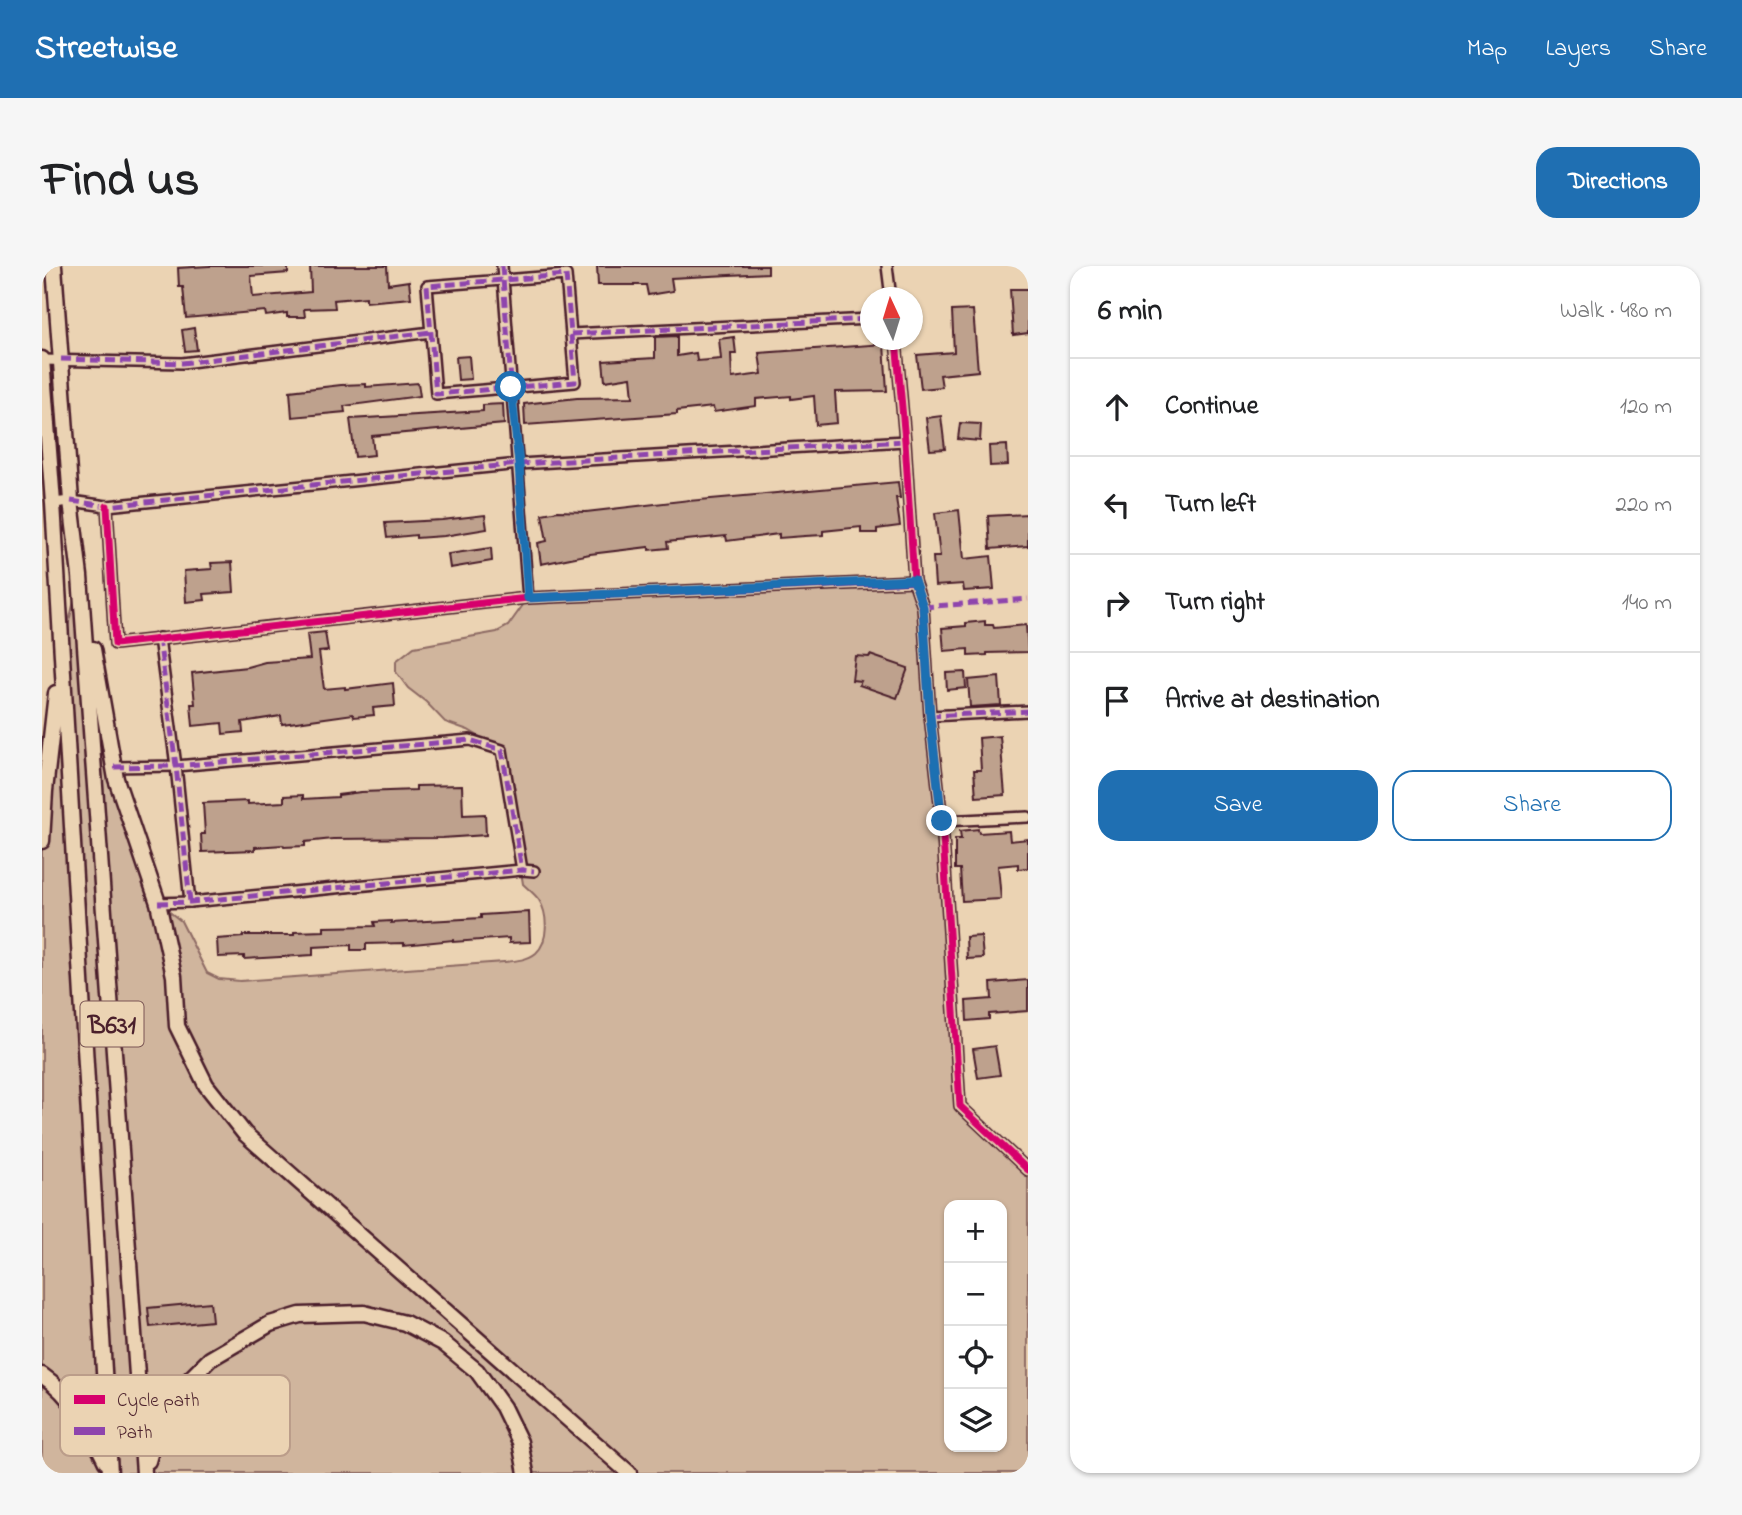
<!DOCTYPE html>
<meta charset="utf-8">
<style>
:root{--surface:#fff;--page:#f6f6f6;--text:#202124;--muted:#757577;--line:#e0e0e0;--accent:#1f6fb2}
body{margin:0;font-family:"Indie Flower",sans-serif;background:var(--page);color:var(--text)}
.controls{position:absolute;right:21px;bottom:21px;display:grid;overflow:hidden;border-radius:14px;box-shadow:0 2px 5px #0004}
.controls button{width:63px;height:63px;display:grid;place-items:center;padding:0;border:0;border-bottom:2px solid var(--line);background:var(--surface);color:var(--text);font:35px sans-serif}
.compass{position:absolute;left:818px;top:21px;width:63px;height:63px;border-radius:50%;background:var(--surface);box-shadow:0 2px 5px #0004;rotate:356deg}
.stop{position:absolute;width:21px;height:21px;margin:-16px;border:5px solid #1f6fb2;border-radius:50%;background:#fff}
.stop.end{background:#1f6fb2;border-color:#fff;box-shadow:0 2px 7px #0008}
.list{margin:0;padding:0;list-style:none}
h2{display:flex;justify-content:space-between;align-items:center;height:91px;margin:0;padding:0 28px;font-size:30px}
h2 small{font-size:23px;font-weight:400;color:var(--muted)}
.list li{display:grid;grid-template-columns:46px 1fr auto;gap:21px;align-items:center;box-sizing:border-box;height:98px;padding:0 28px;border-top:2px solid var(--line)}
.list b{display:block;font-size:26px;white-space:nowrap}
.list em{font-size:23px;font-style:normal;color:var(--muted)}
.actions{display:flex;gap:14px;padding:21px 28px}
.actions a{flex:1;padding:16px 0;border:2px solid var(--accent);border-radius:21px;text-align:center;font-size:24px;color:var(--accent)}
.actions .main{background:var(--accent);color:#fff}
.icon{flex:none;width:38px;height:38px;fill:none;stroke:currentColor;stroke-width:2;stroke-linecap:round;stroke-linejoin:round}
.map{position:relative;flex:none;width:986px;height:1207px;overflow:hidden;border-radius:21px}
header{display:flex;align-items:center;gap:42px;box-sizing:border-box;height:98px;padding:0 35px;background:var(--accent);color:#fff}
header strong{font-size:33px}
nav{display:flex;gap:38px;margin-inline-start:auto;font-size:24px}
.intro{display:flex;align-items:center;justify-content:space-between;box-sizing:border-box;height:168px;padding:0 42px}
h1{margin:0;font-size:49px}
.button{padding:18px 32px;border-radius:21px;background:var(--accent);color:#fff;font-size:24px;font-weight:700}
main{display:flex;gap:42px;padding:0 42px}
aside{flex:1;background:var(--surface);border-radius:21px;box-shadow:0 2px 5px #0004}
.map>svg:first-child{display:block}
</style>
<header>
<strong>Streetwise</strong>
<nav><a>Map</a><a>Layers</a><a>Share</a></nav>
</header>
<div class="intro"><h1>Find us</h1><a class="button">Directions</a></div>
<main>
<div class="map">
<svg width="986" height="1207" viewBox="0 0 986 1207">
<rect width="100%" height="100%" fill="#ebd3b3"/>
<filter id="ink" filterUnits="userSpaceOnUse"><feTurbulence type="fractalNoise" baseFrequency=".0143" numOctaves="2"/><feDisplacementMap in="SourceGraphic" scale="14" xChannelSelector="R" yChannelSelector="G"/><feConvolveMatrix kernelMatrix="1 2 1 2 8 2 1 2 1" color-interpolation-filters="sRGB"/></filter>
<g filter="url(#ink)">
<path fill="#d0b59d" stroke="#8d6a64" stroke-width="2" fill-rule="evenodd" d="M38,310l36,203 42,124 23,18 26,52 12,6 21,2 264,-19c11,-1 24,-2 32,-9 13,-12 12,-39 3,-53 -4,-6 -11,-11 -16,-16l-21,-134 -34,-20 -23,-8 -19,-20 -18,-14 -12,-16v-11l18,-14 83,-15 11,-6 20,-28 386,-17 9,26 37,499 68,64v303h-986v-632l19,-186zM907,939h53v242h-53z"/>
<g fill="#bea18d" stroke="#4a1f2b" stroke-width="2">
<polygon points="167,0 246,0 246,7 209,10 211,31 269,26 268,0 345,0 346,18 367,15 369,32 324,36 324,31 292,34 293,42 262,43 263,51 245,51 245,47 224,50 223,45 144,52 141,21 137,21 136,2"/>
<polygon points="555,0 726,0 726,7 629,12 631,25 606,29 604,19 556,19"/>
<polygon points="968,23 986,23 986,67 971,69"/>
<polygon points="931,44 936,105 898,109 900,121 879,123 875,89 912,86 910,45"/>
<polygon points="152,62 155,84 143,85 140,64"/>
<polygon points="635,70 635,90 654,87 655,95 679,93 677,73 692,71 694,88 689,88 690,112 720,108 717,87 842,78 845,125 793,126 795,157 774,159 772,130 749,133 749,130 714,133 714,140 672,146 671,141 635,145 635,148 483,159 482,138 535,132 591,131 589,111 563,115 561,95 613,92 613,71"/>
<polygon points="427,90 429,113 416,114 414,91"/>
<polygon points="376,117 378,130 302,140 303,146 250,151 248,125 299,119 324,118 324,121"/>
<polygon points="461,138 462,158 330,170 332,189 313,191 308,153 441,145 441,139"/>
<polygon points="899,150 903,183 888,184 884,152"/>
<polygon points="918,157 939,158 938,175 916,173"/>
<polygon points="965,179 966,199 948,200 947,180"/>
<polygon points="856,216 858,232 854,232 858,260 835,263 835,267 819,267 819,261 781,265 781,269 763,270 737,272 737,268 685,275 684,270 625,276 626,282 607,284 607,281 548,288 499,298 496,277 505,275 500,248 516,245 544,246 647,234 647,235"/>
<polygon points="917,244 922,293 949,290 952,323 922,325 921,318 893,320 891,291 898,291 893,247"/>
<polygon points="986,248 986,280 948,283 946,250"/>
<polygon points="443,249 445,263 402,270 374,272 374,269 345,272 343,257 400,254"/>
<polygon points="449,282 450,295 408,302 406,288"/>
<polygon points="190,296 192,326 162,328 163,334 144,336 142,305 170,303 169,297"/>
<polygon points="943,355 943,359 951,359 952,362 984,359 986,386 945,387 945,389 926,390 926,383 902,385 900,362 924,360 924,357"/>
<polygon points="283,366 286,385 277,386 282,423 303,421 303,423 351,417 353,440 331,442 332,449 312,451 311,448 240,458 239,450 200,456 201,466 181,468 180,457 151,460 149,438 153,438 150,407 205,401 223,396 268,393 265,368"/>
<polygon points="828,389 866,402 855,432 817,419 819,415 810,414 813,390 827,391"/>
<polygon points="923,406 924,422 905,424 904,407"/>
<polygon points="957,411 959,439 928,441 926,414"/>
<polygon points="958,470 963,529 934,531 932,504 939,504 937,472"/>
<polygon points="420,519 421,549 443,548 444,569 400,572 291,573 263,576 263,580 242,581 241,579 213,581 213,584 160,586 159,568 163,568 161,537 206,535 206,538 242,536 242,530 261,529 261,533 296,531 296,529 319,526 374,524 374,520"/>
<polygon points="936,563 937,567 967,565 968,575 986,573 986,602 976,603 976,598 956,600 959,633 920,635 918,603 913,603 913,573 919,573 918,565"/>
<polygon points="487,646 488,676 467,677 467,672 411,676 411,674 362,679 362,677 324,678 324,684 309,684 309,679 271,681 271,689 202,693 202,690 176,691 175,673 201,671 201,669 252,669 252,666 282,665 282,661 333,660 332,656 349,655 349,657 439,652 439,649"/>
<polygon points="939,670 941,692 925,693 924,671"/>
<polygon points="986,714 986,745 947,748 947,753 925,755 924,735 950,733 949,717"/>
<polygon points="953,780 958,809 936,812 931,783"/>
<polygon points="168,1036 170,1055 108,1061 106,1042"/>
</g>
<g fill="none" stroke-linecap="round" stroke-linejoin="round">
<g stroke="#4a1f2b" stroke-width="14">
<g id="minor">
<polyline points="460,0 486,332"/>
<polyline points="845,0 849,32"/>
<polygon points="524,9 533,116 394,128 385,20"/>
<polyline points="529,68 828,53"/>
<polyline points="854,74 863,175 872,315 881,341 888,450 900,555 918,840 986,904"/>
<polyline points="0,94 140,97 389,66"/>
<polyline points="11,237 29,235 65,240 477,198 863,175"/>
<polyline points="65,240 73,378 486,332 872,315"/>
<polyline points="117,372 134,500 148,636"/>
<polyline points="888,450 986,445"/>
<polyline points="72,501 134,500 428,474 460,484 480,604"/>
<polyline points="900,555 986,551"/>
<polyline points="116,637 148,636 480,604 492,605"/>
</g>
</g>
<g stroke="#4a1f2b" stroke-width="19">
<g id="primary">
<polyline points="12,0 29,235 38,310 102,1207"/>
<polyline points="0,93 11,237 68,1207"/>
<polyline points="51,383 74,513 116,637 132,710 135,760 164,819 202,867 587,1207"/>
<polyline points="0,575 3,525 14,427"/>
<path d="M0,1109c31,21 48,54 64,87"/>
<polyline points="106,1195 114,1167 146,1115 168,1093 228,1058 258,1049 322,1047 363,1057 401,1077 435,1105 461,1141 478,1176 484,1207"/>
</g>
</g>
<use href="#minor" stroke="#ebd3b3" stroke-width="9"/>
<use href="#primary" stroke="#ebd3b3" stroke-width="14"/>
<g stroke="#8e44ad" stroke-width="5" stroke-dasharray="10 5" stroke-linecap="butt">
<polyline points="460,0 486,332"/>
<polygon points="524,9 533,116 394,128 385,20"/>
<polyline points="529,68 828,53"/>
<polyline points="19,93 140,97 389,66"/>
<polyline points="29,235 65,240 477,198 863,175"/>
<polyline points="881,341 986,333"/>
<polyline points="117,372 134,500 148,636"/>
<polyline points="888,450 986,445"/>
<polyline points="72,501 134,500 428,474 460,484 480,604"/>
<polyline points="116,637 148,636 480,604 492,605"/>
</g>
<g stroke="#ebd3b3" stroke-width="11">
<g id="cycleway">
<polyline points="854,74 863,175 872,315 881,341 888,450 900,555 918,840 986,904"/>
<polyline points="65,240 73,378 486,332 872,315"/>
</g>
</g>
<use href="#cycleway" stroke="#d6006c" stroke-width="7"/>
</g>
</g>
<g fill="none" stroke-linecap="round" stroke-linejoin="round" filter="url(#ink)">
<polyline stroke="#1f6fb2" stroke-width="9" points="469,121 477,198 486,332 872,314 881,341 888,450 900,555"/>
</g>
<g text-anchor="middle" stroke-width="5" stroke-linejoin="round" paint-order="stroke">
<rect fill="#ebd3b3" stroke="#7a5554" stroke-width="2" x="38.5" y="735.5" width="63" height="45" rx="5"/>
<g font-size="26" font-weight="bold" fill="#4a1f2b">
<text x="70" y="767">B631</text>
</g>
</g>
<rect x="18" y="1109" width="230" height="81" rx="10" fill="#ebd3b3" stroke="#bb9d8a" stroke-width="2"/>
<rect x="32" y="1129" width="31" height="9" fill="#d6006c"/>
<rect x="32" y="1161" width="31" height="8" fill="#8e44ad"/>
<g font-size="19" fill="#4a1f2b">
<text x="75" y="1140">Cycle path</text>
<text x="75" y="1172">Path</text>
</g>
</svg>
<div class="controls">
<button>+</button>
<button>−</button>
<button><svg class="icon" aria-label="locate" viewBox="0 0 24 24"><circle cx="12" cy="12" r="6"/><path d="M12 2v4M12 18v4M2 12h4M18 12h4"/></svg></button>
<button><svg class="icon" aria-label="layers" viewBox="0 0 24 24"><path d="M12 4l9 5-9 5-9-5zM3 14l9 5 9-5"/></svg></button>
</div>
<svg class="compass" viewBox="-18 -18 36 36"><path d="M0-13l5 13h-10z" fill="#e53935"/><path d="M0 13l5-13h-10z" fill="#757577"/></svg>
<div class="stop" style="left:469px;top:121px"></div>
<div class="stop end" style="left:900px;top:555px"></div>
</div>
<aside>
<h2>6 min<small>Walk · 480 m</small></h2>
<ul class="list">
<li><svg class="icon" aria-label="ahead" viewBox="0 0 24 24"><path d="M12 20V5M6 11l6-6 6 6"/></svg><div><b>Continue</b></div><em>120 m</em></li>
<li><svg class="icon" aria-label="left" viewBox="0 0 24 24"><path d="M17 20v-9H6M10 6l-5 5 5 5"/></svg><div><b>Turn left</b></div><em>220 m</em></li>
<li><svg class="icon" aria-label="right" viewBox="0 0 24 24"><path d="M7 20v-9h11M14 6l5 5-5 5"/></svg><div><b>Turn right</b></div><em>140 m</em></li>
<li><svg class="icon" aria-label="arrive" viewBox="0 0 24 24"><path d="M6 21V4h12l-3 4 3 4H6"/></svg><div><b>Arrive at destination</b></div></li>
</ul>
<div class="actions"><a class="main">Save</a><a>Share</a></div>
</aside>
</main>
